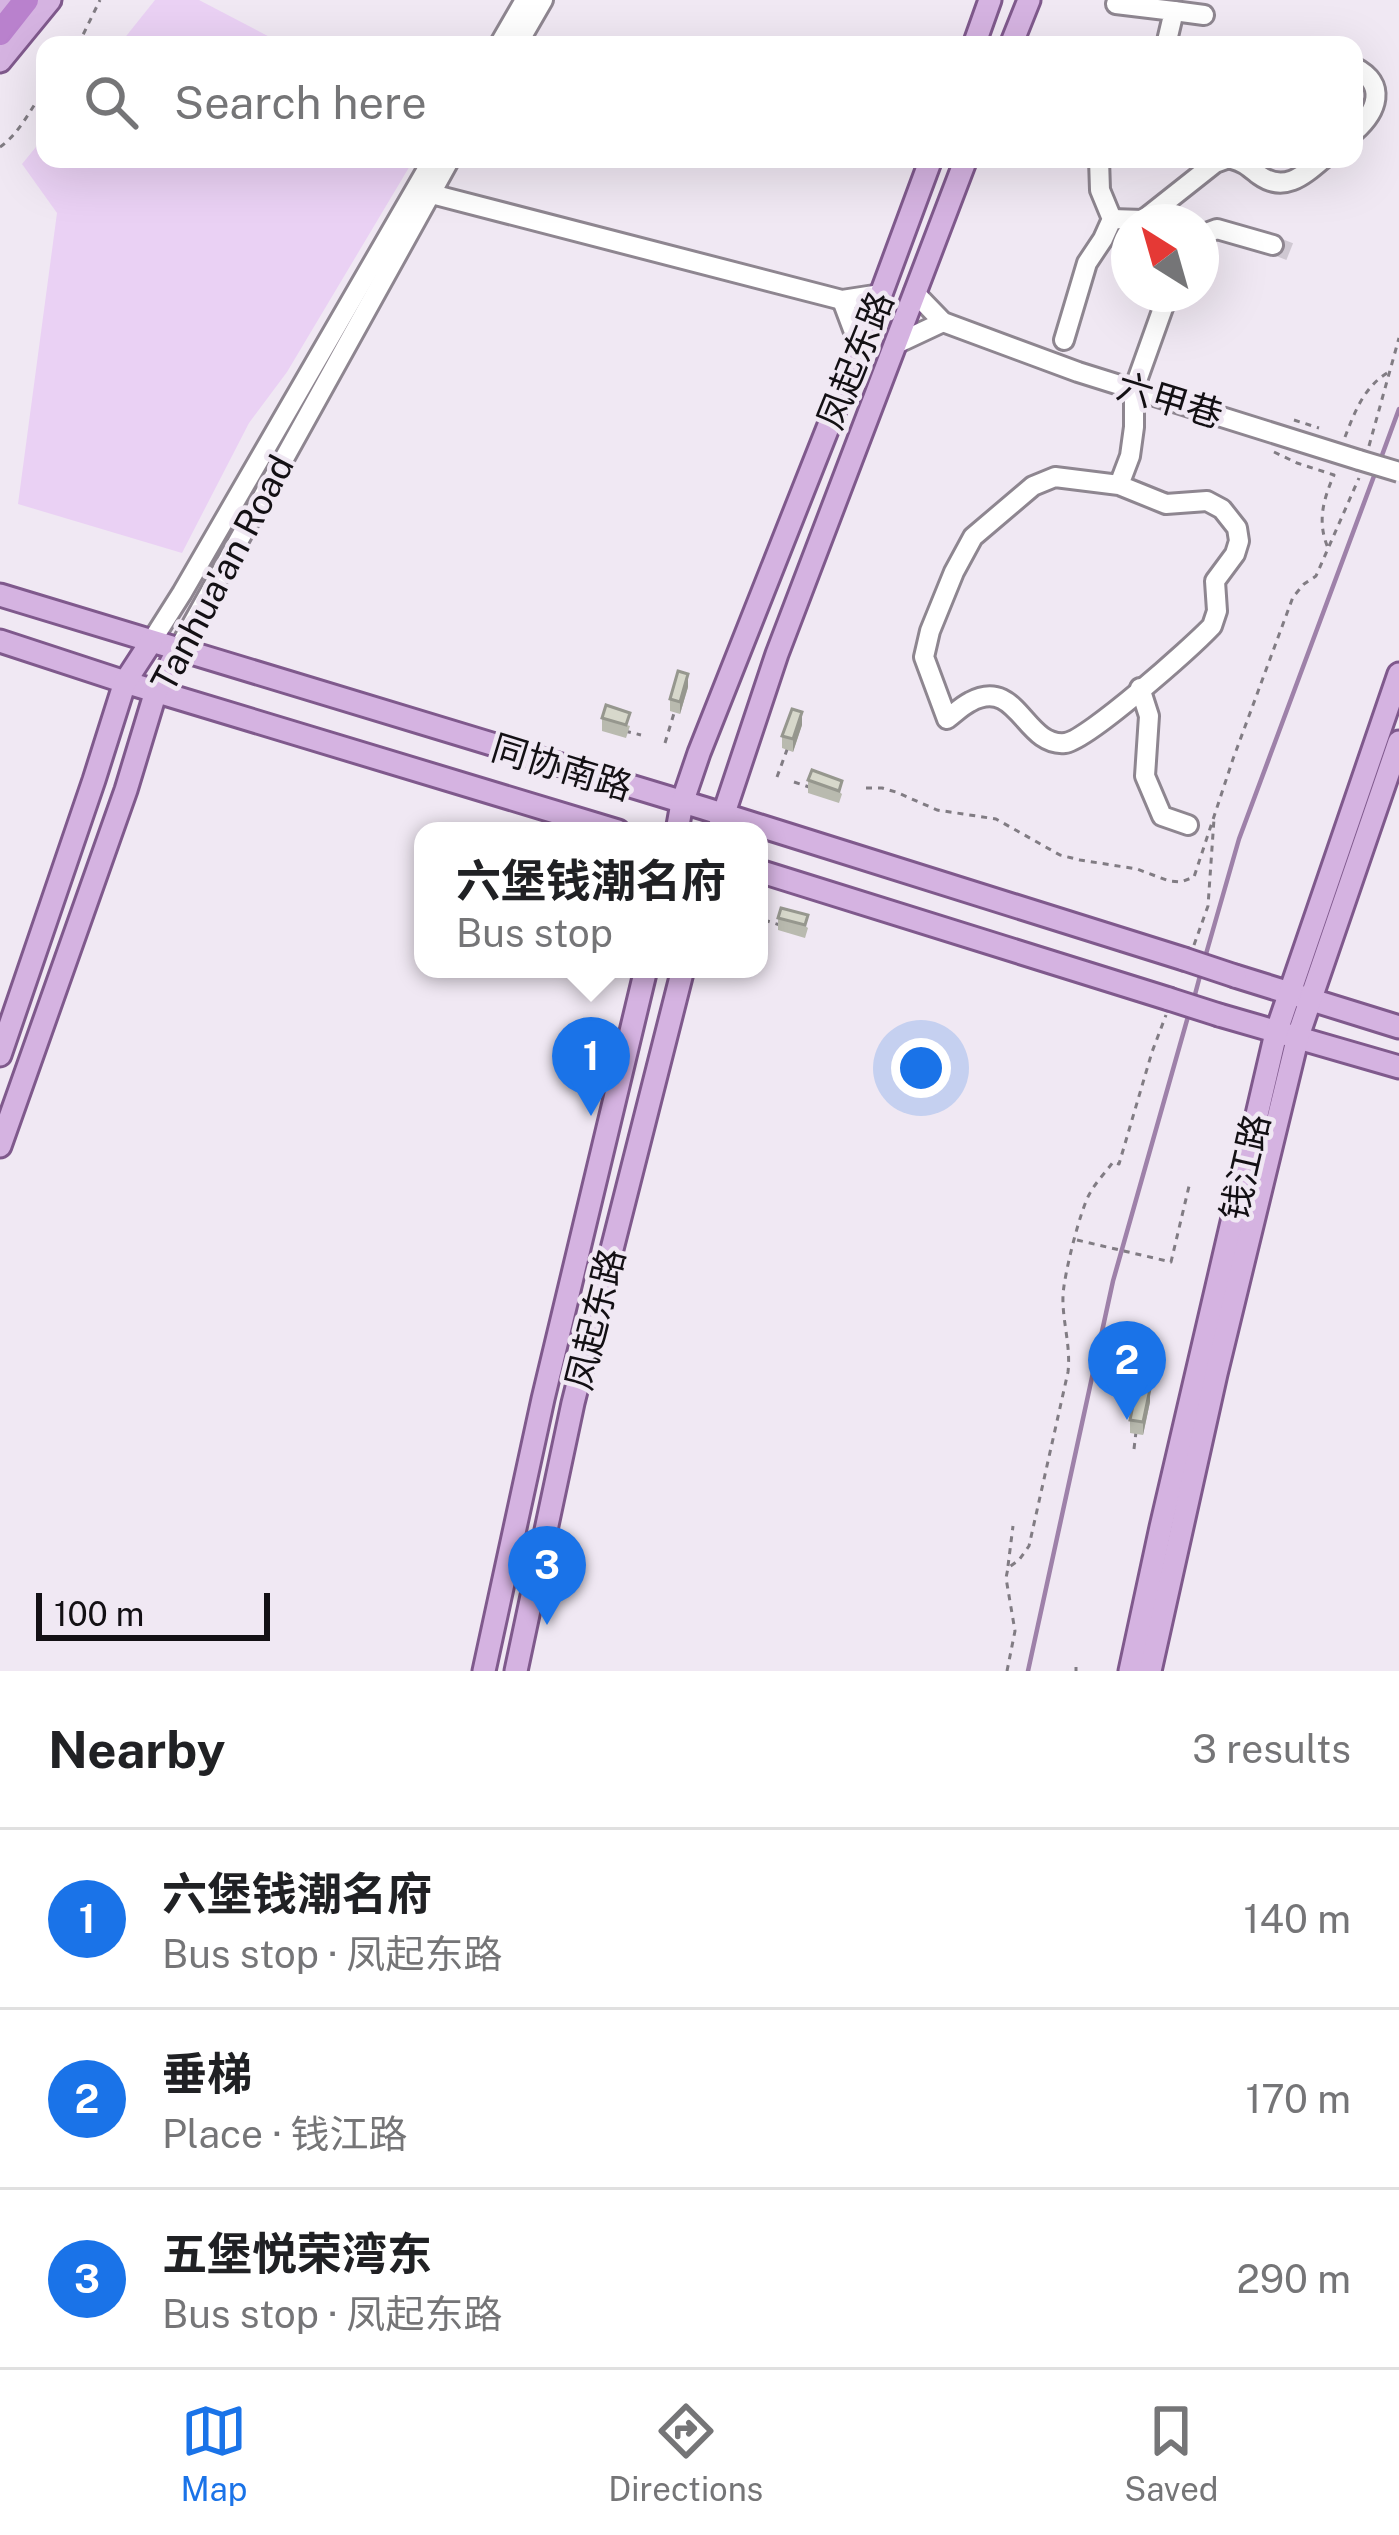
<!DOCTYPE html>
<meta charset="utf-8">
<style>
:root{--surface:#fff;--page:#f6f6f6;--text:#202124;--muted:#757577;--line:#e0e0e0;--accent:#1a73e8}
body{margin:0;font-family:"Public Sans","Noto Sans SC",sans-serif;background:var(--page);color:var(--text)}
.compass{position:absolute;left:1111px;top:204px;width:108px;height:108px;border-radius:50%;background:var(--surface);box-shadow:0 12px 48px #0002;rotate:323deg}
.scale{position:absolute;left:36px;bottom:30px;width:234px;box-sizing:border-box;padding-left:12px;border:6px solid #131014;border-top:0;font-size:33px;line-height:42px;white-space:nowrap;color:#131014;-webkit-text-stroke:9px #f0e8f3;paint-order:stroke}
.you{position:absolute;left:921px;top:1068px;width:42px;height:42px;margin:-30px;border:9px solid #fff;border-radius:50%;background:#1a73e8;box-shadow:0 0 0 18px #1a73e833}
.badge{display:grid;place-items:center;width:78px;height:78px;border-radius:50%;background:var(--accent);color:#fff;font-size:39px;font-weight:700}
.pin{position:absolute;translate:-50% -99px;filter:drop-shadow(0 3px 6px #0008)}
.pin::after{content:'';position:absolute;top:63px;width:42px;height:36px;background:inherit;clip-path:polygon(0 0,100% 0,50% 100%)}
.popup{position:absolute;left:414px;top:822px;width:354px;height:156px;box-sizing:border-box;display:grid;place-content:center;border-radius:24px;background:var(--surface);filter:drop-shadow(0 3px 9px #0005);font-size:39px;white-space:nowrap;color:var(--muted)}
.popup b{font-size:45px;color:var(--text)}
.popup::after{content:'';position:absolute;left:50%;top:100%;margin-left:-24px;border:24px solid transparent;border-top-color:var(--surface)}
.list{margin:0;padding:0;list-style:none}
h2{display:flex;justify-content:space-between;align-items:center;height:156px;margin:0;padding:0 48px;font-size:51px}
h2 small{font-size:39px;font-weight:400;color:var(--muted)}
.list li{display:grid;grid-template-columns:78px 1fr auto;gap:36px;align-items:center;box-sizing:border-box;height:180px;padding:0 48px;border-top:3px solid var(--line)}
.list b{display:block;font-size:45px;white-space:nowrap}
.list p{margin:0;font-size:39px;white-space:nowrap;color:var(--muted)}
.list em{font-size:39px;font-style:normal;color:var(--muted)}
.icon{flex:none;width:66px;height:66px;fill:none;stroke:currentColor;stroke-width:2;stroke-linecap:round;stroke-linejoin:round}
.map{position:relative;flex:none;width:1399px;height:1671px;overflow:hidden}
.search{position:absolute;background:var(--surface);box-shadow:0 12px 48px #0002;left:36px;right:36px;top:36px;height:132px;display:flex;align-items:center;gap:30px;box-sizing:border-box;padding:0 42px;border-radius:24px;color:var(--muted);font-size:45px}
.sheet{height:696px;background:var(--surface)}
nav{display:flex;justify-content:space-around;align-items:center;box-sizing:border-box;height:168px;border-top:3px solid var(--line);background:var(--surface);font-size:33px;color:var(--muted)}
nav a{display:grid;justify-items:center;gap:6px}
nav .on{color:var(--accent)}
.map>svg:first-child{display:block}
</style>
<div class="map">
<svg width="1399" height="1671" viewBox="0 0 1399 1671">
<rect width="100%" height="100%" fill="#f0e8f3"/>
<g fill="#ead1f4">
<polygon points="155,0 199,0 285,45 119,45"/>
<polygon points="45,136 45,159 414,159 287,372 249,423 182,553 18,504 57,213 22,164"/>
</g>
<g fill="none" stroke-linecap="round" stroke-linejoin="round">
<g stroke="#9e81a9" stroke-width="4.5">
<polyline points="1381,458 1399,409"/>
<polyline points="1204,961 1239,839 1377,468"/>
<polyline points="1193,1002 1201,972"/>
<polyline points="1028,1671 1113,1281 1189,1013"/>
</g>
<polyline stroke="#cfc8d2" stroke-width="18" stroke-dasharray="18 9" stroke-linecap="butt" points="1273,245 1293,253"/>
<g stroke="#8e8690" stroke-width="24">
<g id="minor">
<polyline points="1116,4 1174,11 1166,45"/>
<polyline points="1174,11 1204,15"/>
<polyline points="499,45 525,0"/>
<polyline points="517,45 543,0"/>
<path d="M1354,67c34,17 23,45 0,65"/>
<path d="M1232,159c12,3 17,8 27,16 25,18 44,1 64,-16"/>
<polyline points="420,191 842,300 881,294"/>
<polyline points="1112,219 1143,220 1215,163 1226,159"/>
<polyline points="1201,235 1217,229 1273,245"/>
<polyline points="914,292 943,322 1078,372 1359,460"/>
<polyline points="842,300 860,348"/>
<polyline points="1064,340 1087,263 1103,239 1112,219 1100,190 1099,159"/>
<polyline points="894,345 943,322"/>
<path d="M1119,485l47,19 41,-3 15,8 15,19 2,13 -4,13 -20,27 2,30 -5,15c-19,20 -125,115 -147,117 -41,4 -47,-67 -95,-41 -8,4 -15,11 -23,17l-23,-62 6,-26 24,-59 19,-35 60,-51 22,-9 64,8 11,-29 4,-29v-38l34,-95"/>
<polyline points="151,642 182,593 433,159"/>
<polyline points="178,650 450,159"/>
<polyline points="1140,688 1149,716 1145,776 1162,816 1188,825"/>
</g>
</g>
<g stroke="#7f598c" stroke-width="27">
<g id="major">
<polyline points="0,6 5,0"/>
<polyline points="974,45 990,0"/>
<polyline points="1011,45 1029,0"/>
<polyline points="0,61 50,0"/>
<polyline points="0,595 703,808 1184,959"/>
<polyline points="0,641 125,682 618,831"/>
<polyline points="677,831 682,803 699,753 881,294 931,159"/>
<polyline points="718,831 777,654 966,159"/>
<polyline points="759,871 1169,999"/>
<polyline points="1235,976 1399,1027"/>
<polyline points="1219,1015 1399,1067"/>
<polyline points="0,1055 94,780 125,682 151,642"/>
<polyline points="0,1146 126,790 156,691 178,650"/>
<polyline points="484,1671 543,1399 646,969"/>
<polyline points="516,1671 573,1403 683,969"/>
<polyline points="1130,1671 1161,1527 1276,1033 1399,674"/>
<polyline points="1150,1671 1216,1374 1298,1036 1399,742"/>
</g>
</g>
<g stroke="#7f598c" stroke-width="30">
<polyline id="highway" points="0,33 26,0"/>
</g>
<g stroke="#817c83" stroke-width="3" stroke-dasharray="6 6" stroke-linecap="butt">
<polyline points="78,45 100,0"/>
<path d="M0,147c20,-14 31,-39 45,-58"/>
<polyline points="1294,420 1319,428"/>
<path d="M1345,437c9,-23 18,-49 42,-64"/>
<polyline points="1369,446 1399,338"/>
<path d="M1274,452l23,11 37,12c-11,25 -17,47 -6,73"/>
<polyline points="625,731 641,735"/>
<polyline points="665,743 675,710"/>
<polyline points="777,777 788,747"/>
<polyline points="794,782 809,787"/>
<polyline points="866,788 882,788 896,792 937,810 996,819 1060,855 1080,860 1137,869 1169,881 1181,882 1194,877 1233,759 1293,597 1304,584 1316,576 1359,478"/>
<polyline points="764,920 780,925"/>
<polyline points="1194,945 1208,906 1214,819"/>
<polyline points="1077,1240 1171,1262 1190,1182"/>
<polyline points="1134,1449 1136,1432"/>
<polyline points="1008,1566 1013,1526"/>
<path d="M1007,1671l8,-40 -9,-53 2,-10 11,-8 10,-14 39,-174c3,-27 -6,-51 -5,-77 1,-20 17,-85 27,-102 6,-11 16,-21 23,-31l6,2 33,-112 14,-37"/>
<polyline points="1076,1671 1076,1667"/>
</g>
<use href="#minor" stroke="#fff" stroke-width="18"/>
<use href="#major" stroke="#d5b3e1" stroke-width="21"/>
<use href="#highway" stroke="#b981cd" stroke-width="24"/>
<g stroke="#8e8690" stroke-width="24" stroke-linecap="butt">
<polyline id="minor-bridge" points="1359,460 1399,472"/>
</g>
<g stroke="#7f598c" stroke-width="27" stroke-linecap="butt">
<g id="major-bridge">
<polyline points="1184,959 1235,976"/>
<polyline points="1169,999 1219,1015"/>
</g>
</g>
<use href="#minor-bridge" stroke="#fff" stroke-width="18"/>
<use href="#major-bridge" stroke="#d5b3e1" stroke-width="21"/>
</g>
<g fill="#b9baaf">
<polygon points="688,687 680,714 670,711 670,699"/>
<polygon points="602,718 630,726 626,738 602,731"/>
<polygon points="802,725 793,752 782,748 782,736"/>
<polygon points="812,770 842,794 839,803 808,793 808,780"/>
<polygon points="781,908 808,928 805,938 778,930 778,918"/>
<polygon points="1150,1402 1143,1435 1130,1433 1130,1420"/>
</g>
<g fill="#96978e">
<polygon points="688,674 688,687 680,714 680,702"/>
<polygon points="802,712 802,725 793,752 793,739"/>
<polygon points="1150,1389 1150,1402 1143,1435 1143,1422"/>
</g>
<g fill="#d7d8cb" stroke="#96978e" stroke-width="3">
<polygon points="678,671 688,674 680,702 670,699"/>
<polygon points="606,705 630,713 626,725 602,718"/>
<polygon points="792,709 802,712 793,739 782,736"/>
<polygon points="812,770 842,781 839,791 808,780"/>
<polygon points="781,908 808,915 805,925 778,918"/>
<polygon points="1137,1386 1150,1389 1143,1422 1130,1420"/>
</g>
<g text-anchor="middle" stroke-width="9" stroke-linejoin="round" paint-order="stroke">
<g font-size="36" fill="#131014" stroke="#f0e8f3">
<text transform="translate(855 360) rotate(-68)" y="13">凤起东路</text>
<text transform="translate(1170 400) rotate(17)" y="13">六甲巷</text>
<text transform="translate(222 573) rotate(-62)" y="13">Tanhua'an Road</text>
<text transform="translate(562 767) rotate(17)" y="13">同协南路</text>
<text transform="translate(1245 1167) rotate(-77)" y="13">钱江路</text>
<text transform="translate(595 1319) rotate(-76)" y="13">凤起东路</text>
</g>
</g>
</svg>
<svg class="compass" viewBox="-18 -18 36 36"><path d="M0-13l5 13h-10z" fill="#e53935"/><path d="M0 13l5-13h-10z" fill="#757577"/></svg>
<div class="scale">100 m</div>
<div class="you"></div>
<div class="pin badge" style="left:591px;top:1116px">1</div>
<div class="popup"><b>六堡钱潮名府</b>Bus stop</div>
<div class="pin badge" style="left:1127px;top:1420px">2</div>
<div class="pin badge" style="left:547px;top:1625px">3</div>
<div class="search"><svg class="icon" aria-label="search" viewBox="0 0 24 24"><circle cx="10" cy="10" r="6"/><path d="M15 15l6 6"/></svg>Search here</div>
</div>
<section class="sheet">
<h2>Nearby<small>3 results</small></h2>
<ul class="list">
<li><span class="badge">1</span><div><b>六堡钱潮名府</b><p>Bus stop · 凤起东路</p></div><em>140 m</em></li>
<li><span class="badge">2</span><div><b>垂梯</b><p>Place · 钱江路</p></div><em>170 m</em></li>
<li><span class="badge">3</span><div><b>五堡悦荣湾东</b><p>Bus stop · 凤起东路</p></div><em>290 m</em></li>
</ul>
</section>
<nav>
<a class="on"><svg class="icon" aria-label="map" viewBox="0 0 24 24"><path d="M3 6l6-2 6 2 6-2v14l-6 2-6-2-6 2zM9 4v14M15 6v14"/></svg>Map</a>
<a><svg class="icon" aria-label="directions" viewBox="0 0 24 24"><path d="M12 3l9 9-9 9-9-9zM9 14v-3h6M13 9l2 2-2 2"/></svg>Directions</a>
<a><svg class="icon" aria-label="saved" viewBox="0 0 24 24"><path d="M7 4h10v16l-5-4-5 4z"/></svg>Saved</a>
</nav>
